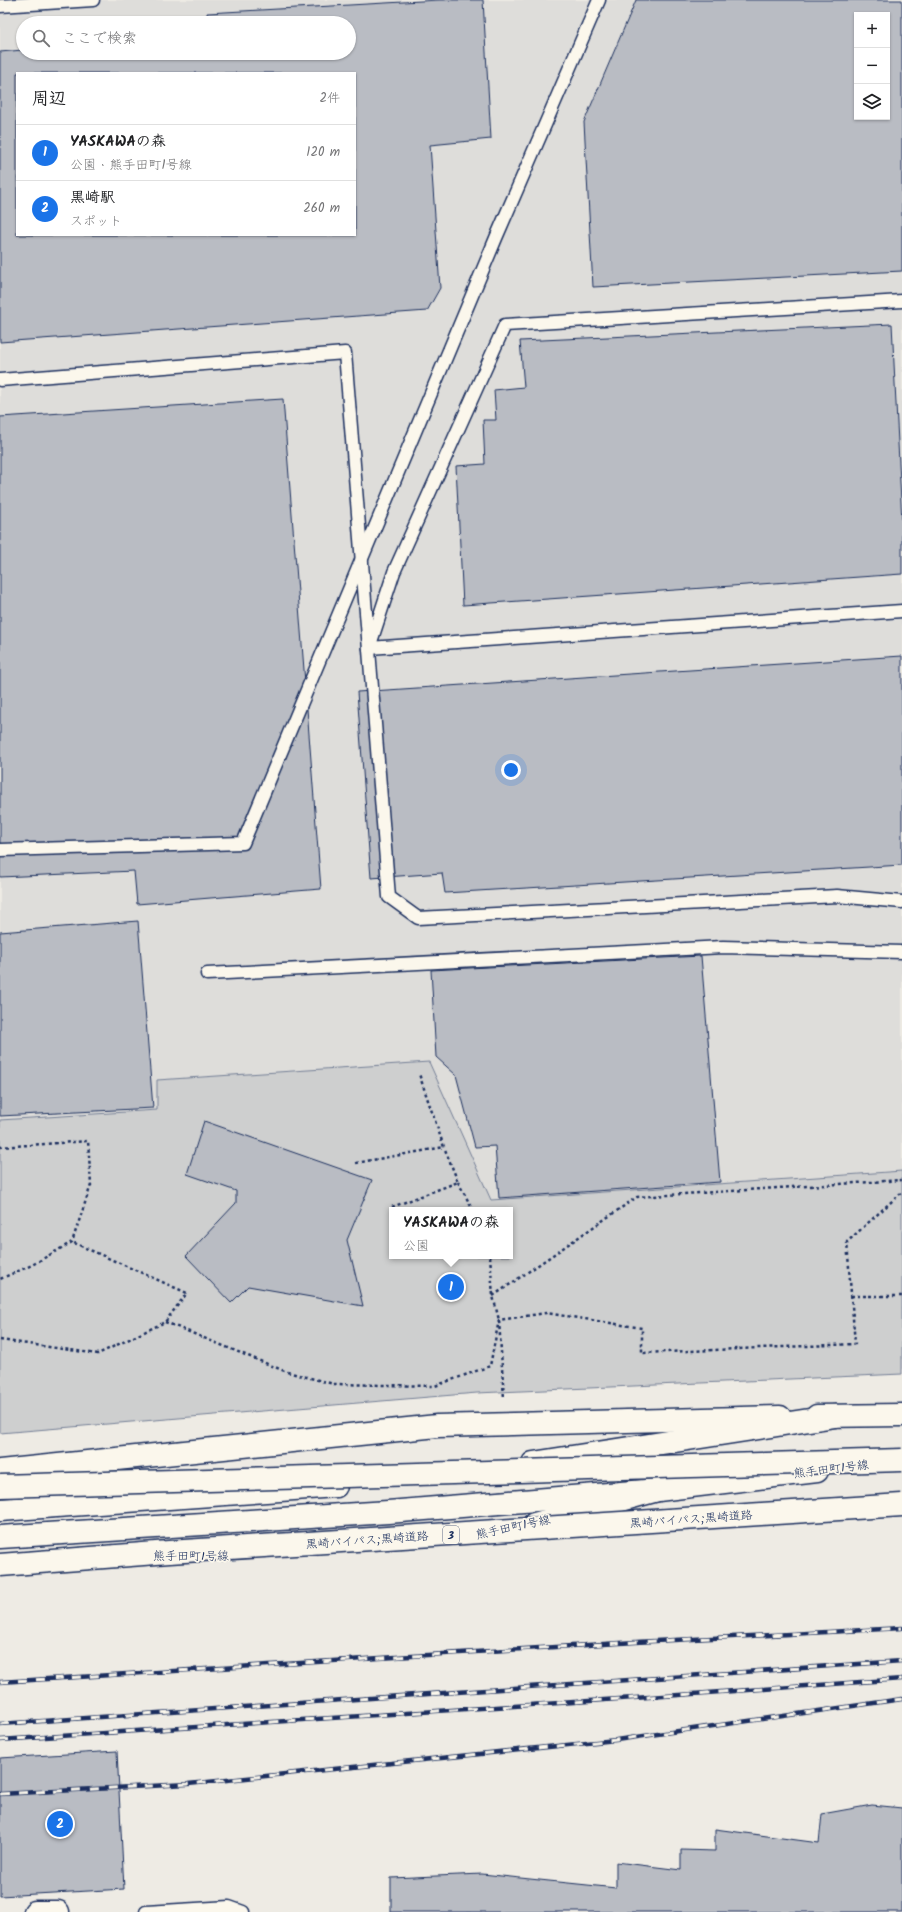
<!DOCTYPE html>
<html lang="ja">
<meta charset="utf-8">
<style>
:root{--surface:#fff;--page:#f6f6f6;--text:#202124;--muted:#757577;--line:#e0e0e0;--accent:#1a73e8}
body{margin:0;font-family:Kalam,"Klee One",sans-serif;background:var(--page);color:var(--text)}
.controls{position:absolute;right:12px;top:12px;display:grid;overflow:hidden;border-radius:0px;box-shadow:0 1px 3px #0004}
.controls button{width:36px;height:36px;display:grid;place-items:center;padding:0;border:0;border-bottom:1px solid var(--line);background:var(--surface);color:var(--text);font:20px sans-serif}
.you{position:absolute;left:511px;top:770px;width:14px;height:14px;margin:-10px;border:3px solid #fff;border-radius:50%;background:#1a73e8;box-shadow:0 0 0 6px #1a73e833}
.badge{display:grid;place-items:center;width:26px;height:26px;border-radius:50%;background:var(--accent);color:#fff;font-size:13px;font-weight:700}
.pin{position:absolute;translate:-50% -50%;border:2px solid #fff;box-shadow:0 1px 4px #0006}
.popup{position:absolute;left:389px;top:1207px;width:124px;height:52px;box-sizing:border-box;display:grid;place-content:center;border-radius:0px;background:var(--surface);filter:drop-shadow(0 1px 3px #0005);font-size:13px;white-space:nowrap;color:var(--muted)}
.popup b{font-size:15px;color:var(--text)}
.popup::after{content:'';position:absolute;left:50%;top:100%;margin-left:-8px;border:8px solid transparent;border-top-color:var(--surface)}
.list{margin:0;padding:0;list-style:none}
h2{display:flex;justify-content:space-between;align-items:center;height:52px;margin:0;padding:0 16px;font-size:17px}
h2 small{font-size:13px;font-weight:400;color:var(--muted)}
.list li{display:grid;grid-template-columns:26px 1fr auto;gap:12px;align-items:center;box-sizing:border-box;height:56px;padding:0 16px;border-top:1px solid var(--line)}
.list b{display:block;font-size:15px;white-space:nowrap}
.list p{margin:0;font-size:13px;white-space:nowrap;color:var(--muted)}
.list em{font-size:13px;font-style:normal;color:var(--muted)}
.icon{flex:none;width:22px;height:22px;fill:none;stroke:currentColor;stroke-width:2;stroke-linecap:round;stroke-linejoin:round}
.map{position:relative;flex:none;width:902px;height:1912px;overflow:hidden}
.search{position:absolute;background:var(--surface);box-shadow:0 1px 3px #0004;left:16px;top:16px;width:340px;height:44px;display:flex;align-items:center;gap:10px;box-sizing:border-box;padding:0 14px;border-radius:22px;color:var(--muted);font-size:15px}
.panel{position:absolute;background:var(--surface);box-shadow:0 1px 3px #0004;left:16px;top:72px;width:340px;height:164px;border-radius:0px}
.map>svg:first-child{display:block}
</style>
<div class="map">
<svg width="902" height="1912" viewBox="0 0 902 1912">
<rect width="100%" height="100%" fill="#eeebe4"/>
<filter id="ink" filterUnits="userSpaceOnUse"><feTurbulence type="fractalNoise" baseFrequency=".025" numOctaves="2"/><feDisplacementMap in="SourceGraphic" scale="8" xChannelSelector="R" yChannelSelector="G"/><feConvolveMatrix kernelMatrix="1 2 1 2 8 2 1 2 1" color-interpolation-filters="sRGB"/></filter>
<g filter="url(#ink)">
<path fill="#deddda" fill-rule="evenodd" d="M0,0h902v1374l-425,19 -477,40zM857,15h30v102h-30zM23,23h326v30h-326zM17,73h338v162h-338zM392,1210h118v46h-118z"/>
<path fill="#cecfcf" stroke="#747f96" fill-rule="evenodd" d="M429,1062l62,138 411,-29v203l-425,19 -477,40v-313l157,-10v-30zM392,1210h118v46h-118z"/>
<g fill="#b9bcc3" stroke="#1b2f5e" fill-rule="evenodd">
<path d="M439,0h44l8,139 -61,6 10,143 -13,23 -427,31v-290l23,-2v3h326v-30h-141l-1,-10zM17,73h338v162h-338z"/>
<path d="M636,0h266v271l-309,16 -9,-165zM857,15h30v102h-30z"/>
<polygon points="892,324 902,522 902,574 463,605 456,466 485,464 483,420 496,420 494,390 524,387 520,341"/>
<polygon points="283,399 321,889 137,904 134,871 0,877 0,417"/>
<polygon points="902,656 902,865 445,893 442,873 371,878 357,692"/>
<polygon points="138,921 153,1108 0,1116 0,932"/>
<polygon points="701,956 720,1182 499,1198 495,1146 475,1147 456,1075 436,1057 431,970"/>
<polygon points="204,1121 372,1180 347,1240 363,1306 248,1286 231,1303 186,1256 236,1203 236,1191 187,1174"/>
<polygon points="117,1751 124,1889 0,1896 0,1758"/>
<polygon points="872,1805 902,1808 902,1912 391,1912 391,1878 482,1874 616,1888 616,1862 681,1870 681,1850 715,1851 715,1829 819,1843 822,1814"/>
</g>
<g fill="none" stroke-linecap="round" stroke-linejoin="round">
<g stroke="#1b2f5e" stroke-width="15">
<g id="lane">
<polyline points="0,6 93,0"/>
<polyline points="902,301 505,325 394,572 369,648 902,611"/>
<polyline points="0,380 345,353 389,897 418,918 837,896 902,902"/>
<polyline points="0,850 243,843 496,238 599,0"/>
<polyline points="207,974 723,947 902,952"/>
<polyline points="146,1912 229,1907 243,1912"/>
</g>
</g>
<g stroke="#1b2f5e" stroke-width="25">
<polyline id="street" points="35,1912 58,1912"/>
</g>
<g stroke="#1b2f5e" stroke-width="25">
<g id="secondary">
<polyline points="817,1416 902,1415"/>
<polyline points="0,1471 437,1426 780,1417"/>
<polyline points="534,1524 658,1490 817,1471"/>
</g>
</g>
<g stroke="#1b2f5e" stroke-width="25">
<g id="highway">
<polyline points="533,1463 835,1416"/>
<polyline points="0,1510 336,1486"/>
<polyline points="0,1537 388,1512 658,1490"/>
</g>
</g>
<g stroke="#1b2f5e" stroke-width="2.5" stroke-dasharray="3 3" stroke-linecap="butt">
<polyline points="0,1147 88,1141 91,1185 72,1242 32,1265 0,1279"/>
<polyline points="356,1163 444,1147 419,1074"/>
<polyline points="458,1182 473,1210"/>
<polyline points="392,1207 458,1182 444,1147"/>
<polyline points="490,1256 493,1296 499,1320 504,1399"/>
<polyline points="493,1296 637,1197 902,1180"/>
<polyline points="851,1296 902,1296"/>
<polyline points="165,1322 287,1372 334,1384 435,1386 490,1366 499,1320 546,1313 642,1328 642,1353 855,1344 847,1242 902,1192"/>
<polyline points="0,1340 98,1354 165,1322 187,1293 72,1242"/>
</g>
<use href="#lane" stroke="#fbf7ec" stroke-width="12"/>
<use href="#street" stroke="#fbf7ec" stroke-width="22"/>
<use href="#secondary" stroke="#fbf7ec" stroke-width="22"/>
<use href="#highway" stroke="#fbf7ec" stroke-width="22"/>
<g stroke="#1b2f5e" stroke-width="4.5">
<g id="rail">
<polyline points="0,1682 636,1642 902,1628"/>
<polyline points="0,1724 902,1661"/>
<polyline points="0,1740 679,1695 902,1679"/>
<polyline points="0,1794 188,1784 616,1740 902,1699"/>
</g>
</g>
<use href="#rail" stroke="#fbf7ec" stroke-width="3" stroke-dasharray="9" stroke-linecap="butt"/>
<g stroke="#1b2f5e" stroke-width="25" stroke-linecap="butt">
<g id="highway-bridge">
<polyline points="0,1486 902,1460"/>
<polyline points="0,1565 169,1552 902,1505"/>
</g>
</g>
<use href="#highway-bridge" stroke="#fbf7ec" stroke-width="22"/>
</g>
</g>
<g text-anchor="middle" stroke-width="3.5" stroke-linejoin="round" paint-order="stroke">
<rect fill="#fbf7ec" stroke="#5e6b89" stroke-width="1" x="443" y="1526" width="16" height="18" rx="3"/>
<g font-size="11" font-weight="bold" fill="#1b2f5e">
<text x="451" y="1539">3</text>
</g>
<g font-size="12" fill="#1b2f5e" stroke="#fbf7ec">
<text transform="translate(831 1469) rotate(-7)" y="4">熊手田町1号線</text>
<text transform="translate(691 1519) rotate(-4)" y="4">黒崎バイパス;黒崎道路</text>
<text transform="translate(513 1527) rotate(-12)" y="4">熊手田町1号線</text>
<text transform="translate(367 1540) rotate(-4)" y="4">黒崎バイパス;黒崎道路</text>
<text x="191" y="1560">熊手田町1号線</text>
</g>
</g>
</svg>
<div class="controls">
<button>+</button>
<button>−</button>
<button><svg class="icon" aria-label="layers" viewBox="0 0 24 24"><path d="M12 4l9 5-9 5-9-5zM3 14l9 5 9-5"/></svg></button>
</div>
<div class="you"></div>
<div class="pin badge" style="left:451px;top:1287px">1</div>
<div class="popup"><b>YASKAWAの森</b>公園</div>
<div class="pin badge" style="left:60px;top:1824px">2</div>
<div class="search"><svg class="icon" aria-label="search" viewBox="0 0 24 24"><circle cx="10" cy="10" r="6"/><path d="M15 15l6 6"/></svg>ここで検索</div>
<section class="panel">
<h2>周辺<small>2件</small></h2>
<ul class="list">
<li><span class="badge">1</span><div><b>YASKAWAの森</b><p>公園 · 熊手田町1号線</p></div><em>120 m</em></li>
<li><span class="badge">2</span><div><b>黒崎駅</b><p>スポット</p></div><em>260 m</em></li>
</ul>
</section>
</div>
